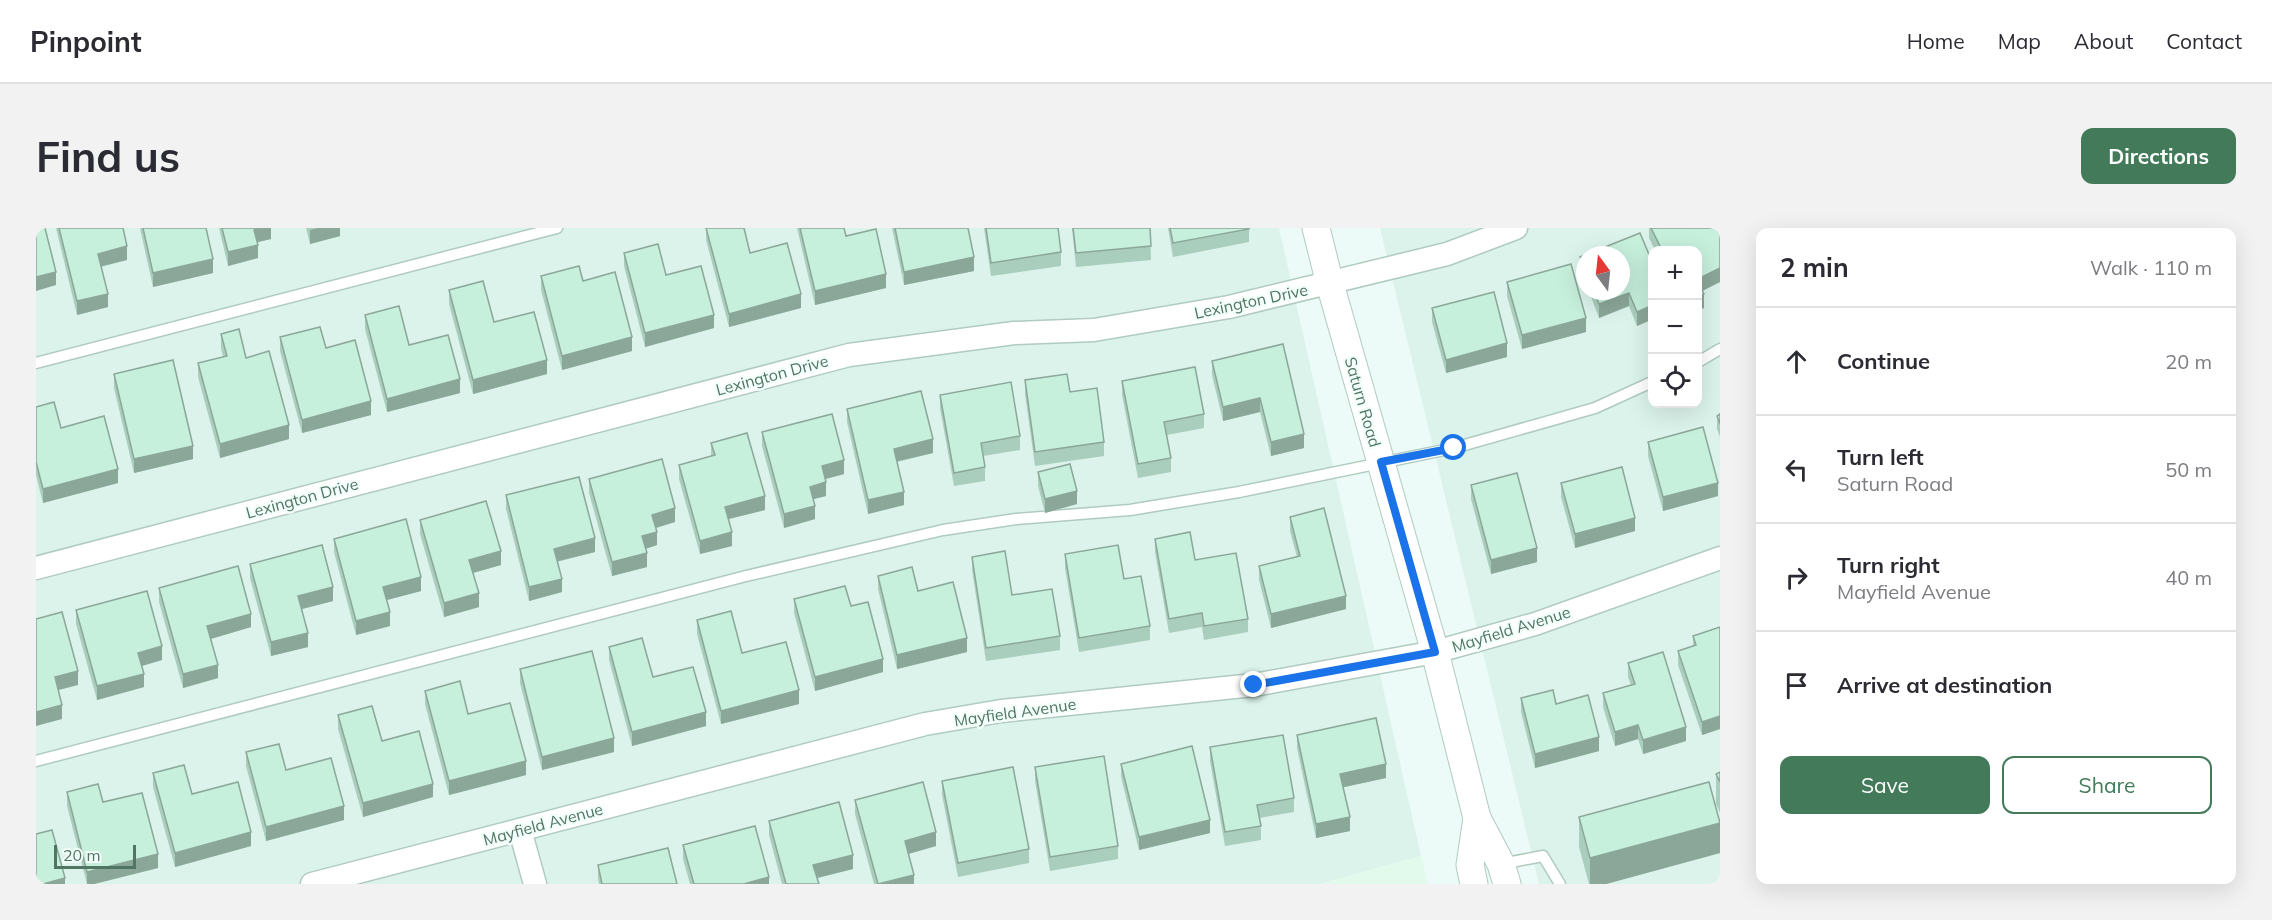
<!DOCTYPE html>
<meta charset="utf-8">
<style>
:root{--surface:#fff;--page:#f2f2f3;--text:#2b2b33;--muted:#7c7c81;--line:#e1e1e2;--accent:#427a5a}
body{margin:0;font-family:Mulish,sans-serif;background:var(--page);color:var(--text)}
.controls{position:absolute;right:18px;top:18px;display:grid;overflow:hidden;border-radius:12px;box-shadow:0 6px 24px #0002}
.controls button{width:54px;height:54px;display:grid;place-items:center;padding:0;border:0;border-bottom:2px solid var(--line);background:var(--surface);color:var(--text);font:30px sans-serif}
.compass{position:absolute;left:1540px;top:18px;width:54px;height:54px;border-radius:50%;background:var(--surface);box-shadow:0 6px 24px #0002;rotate:345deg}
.scale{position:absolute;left:18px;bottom:15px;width:82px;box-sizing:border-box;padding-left:6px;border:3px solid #507663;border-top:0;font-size:16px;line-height:21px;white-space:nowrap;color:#507663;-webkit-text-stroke:4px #f3fefb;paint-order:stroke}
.stop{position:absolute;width:18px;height:18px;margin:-14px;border:4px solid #1a73e8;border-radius:50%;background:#fff}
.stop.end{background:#1a73e8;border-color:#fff;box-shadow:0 2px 6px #0008}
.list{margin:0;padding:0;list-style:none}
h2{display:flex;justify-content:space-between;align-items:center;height:78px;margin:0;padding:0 24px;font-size:26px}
h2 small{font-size:20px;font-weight:400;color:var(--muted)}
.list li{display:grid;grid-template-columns:39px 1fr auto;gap:18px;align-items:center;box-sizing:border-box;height:108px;padding:0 24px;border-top:2px solid var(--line)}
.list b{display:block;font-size:22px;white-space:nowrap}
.list p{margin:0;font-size:20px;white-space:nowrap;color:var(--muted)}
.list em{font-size:20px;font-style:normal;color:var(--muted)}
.actions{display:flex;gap:12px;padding:18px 24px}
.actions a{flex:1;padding:14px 0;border:2px solid var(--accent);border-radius:12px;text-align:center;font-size:21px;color:var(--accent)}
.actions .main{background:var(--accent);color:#fff}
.icon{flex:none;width:33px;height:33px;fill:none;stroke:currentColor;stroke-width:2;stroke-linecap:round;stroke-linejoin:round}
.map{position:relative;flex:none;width:1684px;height:656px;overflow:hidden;border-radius:12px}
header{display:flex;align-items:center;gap:36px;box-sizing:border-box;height:84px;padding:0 30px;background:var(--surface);border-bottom:2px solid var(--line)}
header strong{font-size:28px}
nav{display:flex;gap:33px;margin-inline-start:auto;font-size:21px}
.intro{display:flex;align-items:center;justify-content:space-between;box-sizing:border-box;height:144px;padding:0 36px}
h1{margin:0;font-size:42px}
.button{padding:15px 27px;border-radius:12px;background:var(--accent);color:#fff;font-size:21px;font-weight:700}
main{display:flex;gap:36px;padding:0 36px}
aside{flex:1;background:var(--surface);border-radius:12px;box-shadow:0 6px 24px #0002}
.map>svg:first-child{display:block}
</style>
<header>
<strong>Pinpoint</strong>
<nav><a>Home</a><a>Map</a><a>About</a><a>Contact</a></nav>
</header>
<div class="intro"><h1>Find us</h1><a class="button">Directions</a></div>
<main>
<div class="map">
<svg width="1684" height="656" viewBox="0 0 1684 656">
<rect width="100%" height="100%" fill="#edfbf8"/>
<g fill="#dbf3eb" fill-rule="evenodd">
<polygon points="0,0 1243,0 1385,628 1284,656 0,656"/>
<path d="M1344,0h340v656h-181zM1616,22h46v154h-46zM1549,27h36v36h-36z"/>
</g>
<polygon fill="#e2faec" points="1385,628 1392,656 1284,656"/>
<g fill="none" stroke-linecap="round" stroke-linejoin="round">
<g stroke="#b0cbbf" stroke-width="13">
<g id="service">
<polyline points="1662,134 1684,121"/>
<polyline points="0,135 521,0"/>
<polyline points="0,533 710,348 907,302 980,291 1094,282 1203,264 1418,220 1559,180 1616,154"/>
<polyline points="1465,636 1507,628 1524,656"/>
</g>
</g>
<g stroke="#b0cbbf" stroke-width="25">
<g id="minor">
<polyline points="0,340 813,127 978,105 1058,102 1193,79 1411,26 1480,0"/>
<polyline points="484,602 499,656"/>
<polyline points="276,656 889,496 965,483 1218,457 1399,424 1499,396 1684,330"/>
</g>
</g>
<g stroke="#b0cbbf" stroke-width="29">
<g id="tertiary">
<polyline points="1280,0 1294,56 1399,424 1441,590 1465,636 1471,656"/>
<polyline points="1438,656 1434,637 1441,590"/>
</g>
</g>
<use href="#service" stroke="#fff" stroke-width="10"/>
<use href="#minor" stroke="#fff" stroke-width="22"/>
<use href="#tertiary" stroke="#fff" stroke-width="27"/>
</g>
<g fill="#aacebd">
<polygon points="20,0 87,0 91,32 65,39 72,79 41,87"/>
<polygon points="104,0 170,0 177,45 117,59"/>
<polygon points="183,0 235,0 235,11 221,14 222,30 192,38"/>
<polygon points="270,0 304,0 304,8 274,16"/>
<polygon points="670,0 714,25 765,80 693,99 670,12"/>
<polygon points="761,0 808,0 810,8 850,60 779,77"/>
<polygon points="856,0 932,0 938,43 868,57"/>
<polygon points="948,0 1022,0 1025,24 1025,38 955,48"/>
<polygon points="1036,0 1114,0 1115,32 1040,39"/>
<polygon points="1132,0 1213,0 1213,14 1137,29"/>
<polygon points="1613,0 1684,0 1684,54 1666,63 1668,80 1662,22 1619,22 1613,10"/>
<polygon points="588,25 630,47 678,100 609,119 588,38"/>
<polygon points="1549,27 1549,54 1544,43 1544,29"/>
<polygon points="1617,36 1617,91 1601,98 1593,78 1563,90 1553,63 1585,63"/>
<polygon points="505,48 547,53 596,123 526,142 505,62"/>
<polygon points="1471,54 1550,104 1486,121 1471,68"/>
<polygon points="413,62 458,94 511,146 437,166 413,76"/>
<polygon points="1396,80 1471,129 1410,145 1396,94"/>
<polygon points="329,87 424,165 351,184 329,101"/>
<polygon points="185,106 210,130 253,211 184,230 162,149 162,135 187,129 185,120"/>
<polygon points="244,109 290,120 335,187 266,205 244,123"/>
<polygon points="1247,116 1268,220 1235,228 1224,184 1187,193 1176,147 1176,133"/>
<polygon points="78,146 157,231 98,245 78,160"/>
<polygon points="989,152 1034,164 1068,214 1068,228 999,238 989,166"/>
<polygon points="1086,153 1168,186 1168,200 1131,207 1135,230 1135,244 1102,250 1086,167"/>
<polygon points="904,167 984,208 984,222 947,228 949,239 949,253 918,258 904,180"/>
<polygon points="0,179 25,200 82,255 7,275 0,247"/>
<polygon points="811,181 897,225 861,234 868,277 832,286 811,194"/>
<polygon points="1684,186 1684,209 1681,201 1681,188"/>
<polygon points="726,204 808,246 789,251 790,268 777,271 779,291 748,300 726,218"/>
<polygon points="1612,214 1682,268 1627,283 1612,228"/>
<polygon points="675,215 729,282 692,291 696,318 664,326 643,251 643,237 675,228"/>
<polygon points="1002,244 1041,276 1009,285 1002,258"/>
<polygon points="553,251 639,294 620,300 621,317 609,321 611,339 576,348 553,265"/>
<polygon points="1525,255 1599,303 1539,320 1525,269"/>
<polygon points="1435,257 1501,334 1455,346 1435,271"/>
<polygon points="470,267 559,324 521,334 526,364 493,373 470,281"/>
<polygon points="1254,289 1310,381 1235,400 1223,352 1223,338 1261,329 1254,303"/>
<polygon points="384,292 465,337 437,345 443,379 408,389 384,306"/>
<polygon points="298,311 385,363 351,372 354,398 320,407 298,324"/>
<polygon points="1119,311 1159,332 1212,391 1212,404 1168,412 1166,399 1133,405 1119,324"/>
<polygon points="1029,326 1088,351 1114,398 1114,412 1043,424 1029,340"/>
<polygon points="936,329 976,367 1024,408 1024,422 950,433 936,342"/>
<polygon points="214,336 297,373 266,381 272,419 235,428 214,350"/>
<polygon points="842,348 882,363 931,424 861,441 842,361"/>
<polygon points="123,360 215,399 175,411 182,450 147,460 123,374"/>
<polygon points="758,371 815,378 847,444 779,463 758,385"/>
<polygon points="40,382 126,432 106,438 108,459 61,472 40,396"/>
<polygon points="661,392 706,425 763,476 685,496 661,406"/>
<polygon points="1684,399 1684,501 1666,507 1642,437 1642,423 1657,418 1657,408"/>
<polygon points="573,419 617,449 670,498 596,518 573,432"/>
<polygon points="1592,435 1650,513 1607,526 1602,511 1579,518 1567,479 1567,465 1595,457 1592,449"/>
<polygon points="484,441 578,524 506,542 484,455"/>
<polygon points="389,463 432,486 490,547 413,567 389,476"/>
<polygon points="1485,470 1520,476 1563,523 1499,540 1485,484"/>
<polygon points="302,487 397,569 327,589 302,501"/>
<polygon points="1261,507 1350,550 1307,559 1314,603 1280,610 1261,520"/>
<polygon points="1174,519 1258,570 1258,584 1223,590 1225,598 1225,612 1189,618 1174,533"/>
<polygon points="210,524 250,542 308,592 230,613 210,538"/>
<polygon points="1085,536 1174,605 1103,622 1085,549"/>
<polygon points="999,539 1082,618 1082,631 1014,643 999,553"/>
<polygon points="1684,544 1684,585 1680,576 1680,546"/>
<polygon points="117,545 156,566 215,618 139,639 117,559"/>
<polygon points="906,553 993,621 993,635 922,649 906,567"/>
<polygon points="31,564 67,574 122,640 58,656 51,656 31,578"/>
<polygon points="819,572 900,618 872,626 878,656 838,656 819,586"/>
<polygon points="1543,589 1684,625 1570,656 1553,656 1543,619"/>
<polygon points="733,593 817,641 781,650 783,656 746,656 733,607"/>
<polygon points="647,617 733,656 654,656 647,631"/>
<polygon points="562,637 641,656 563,656 562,650"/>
</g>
<g fill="#8ba79a">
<polygon points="223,0 235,0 235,11 218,15 218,2"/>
<polygon points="282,0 304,0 304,8 274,16 274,2"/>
<polygon points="222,17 222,30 192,38 192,24"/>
<polygon points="91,18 91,32 62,39 62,26"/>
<polygon points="938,29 938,43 868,57 868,44"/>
<polygon points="177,31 177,45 117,59 117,45"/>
<polygon points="1684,40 1684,54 1662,65 1662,51"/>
<polygon points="20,44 20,57 0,63 0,49"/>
<polygon points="850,46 850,60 779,77 779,63"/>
<polygon points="1593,65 1593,78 1563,90 1563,76"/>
<polygon points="72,66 72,79 41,87 41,73"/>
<polygon points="765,66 765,80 693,99 693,86"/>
<polygon points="1668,66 1668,80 1662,83 1662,69"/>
<polygon points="1617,77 1617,91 1601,98 1601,84"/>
<polygon points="678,87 678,100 609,119 609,105"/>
<polygon points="1550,90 1550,104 1486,121 1486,107"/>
<polygon points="596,109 596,123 526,142 526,128"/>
<polygon points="1471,115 1471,129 1410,145 1410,132"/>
<polygon points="511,132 511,146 437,166 437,152"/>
<polygon points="424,151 424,165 351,184 351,171"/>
<polygon points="1224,170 1224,184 1187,193 1187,179"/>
<polygon points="335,173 335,187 266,205 266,192"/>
<polygon points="253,197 253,211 184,230 184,216"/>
<polygon points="1268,206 1268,220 1235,228 1235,214"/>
<polygon points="897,211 897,225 858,234 858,221"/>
<polygon points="157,218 157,231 98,245 98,231"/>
<polygon points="808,232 808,246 786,252 786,238"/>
<polygon points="82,241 82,255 7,275 7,261"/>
<polygon points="790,254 790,268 774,272 774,259"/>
<polygon points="1682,255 1682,268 1627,283 1627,269"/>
<polygon points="1041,263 1041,276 1009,285 1009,271"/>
<polygon points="868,264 868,277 832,286 832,272"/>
<polygon points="729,268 729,282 689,292 689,279"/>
<polygon points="779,278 779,291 748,300 748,286"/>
<polygon points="639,280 639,294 616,301 616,287"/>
<polygon points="1599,290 1599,303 1539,320 1539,306"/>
<polygon points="621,304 621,317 606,322 606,308"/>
<polygon points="696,304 696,318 664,326 664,313"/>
<polygon points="559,310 559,324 518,334 518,321"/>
<polygon points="1501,320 1501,334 1455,346 1455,332"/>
<polygon points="465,323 465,337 433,346 433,332"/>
<polygon points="611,325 611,339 576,348 576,334"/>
<polygon points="385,349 385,363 347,373 347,359"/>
<polygon points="526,351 526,364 493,373 493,359"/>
<polygon points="297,359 297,373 262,382 262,368"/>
<polygon points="443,365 443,379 408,389 408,375"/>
<polygon points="1310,368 1310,381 1235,400 1235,386"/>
<polygon points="354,384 354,398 320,407 320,393"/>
<polygon points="215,386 215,399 171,412 171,398"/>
<polygon points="272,405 272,419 235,428 235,414"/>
<polygon points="931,410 931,424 861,441 861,427"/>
<polygon points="126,418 126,432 102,439 102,425"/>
<polygon points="847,431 847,444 779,463 779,449"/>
<polygon points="182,437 182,450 147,460 147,446"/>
<polygon points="42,443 42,457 19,463 19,449"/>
<polygon points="108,446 108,459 61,472 61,458"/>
<polygon points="763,462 763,476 685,496 685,483"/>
<polygon points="26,477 26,491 0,498 0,484"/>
<polygon points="670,484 670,498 596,518 596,504"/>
<polygon points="1684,488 1684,501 1666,507 1666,494"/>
<polygon points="1602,497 1602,511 1579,518 1579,504"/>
<polygon points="1650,499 1650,513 1607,526 1607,512"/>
<polygon points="1563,509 1563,523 1499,540 1499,526"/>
<polygon points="578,510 578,524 506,542 506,529"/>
<polygon points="490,533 490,547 413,567 413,553"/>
<polygon points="1350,536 1350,550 1304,560 1304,546"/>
<polygon points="397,556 397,569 327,589 327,575"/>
<polygon points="308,578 308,592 230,613 230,599"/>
<polygon points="1314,589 1314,603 1280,610 1280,596"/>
<polygon points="1174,592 1174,605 1103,622 1103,609"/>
<polygon points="1684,595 1684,625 1570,656 1554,656 1554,630"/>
<polygon points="215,604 215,618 139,639 139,625"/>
<polygon points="900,604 900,618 869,627 869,613"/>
<polygon points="122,626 122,640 58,656 51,656 51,644"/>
<polygon points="817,627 817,641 777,651 777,637"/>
<polygon points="878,647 878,656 843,656"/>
<polygon points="733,649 733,656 708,656"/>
<polygon points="29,650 29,656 7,656"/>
</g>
<g fill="#c6efdc" stroke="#8ba79a" stroke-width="1.5">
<polygon points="5,0 9,0 20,44 0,49 0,1"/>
<polygon points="23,0 87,0 91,18 62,26 72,66 41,73"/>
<polygon points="107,0 170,0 177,31 117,45"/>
<polygon points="186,0 223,0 218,2 222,17 192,24"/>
<polygon points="670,0 708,0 714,25 751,15 765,66 693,86"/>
<polygon points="764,0 808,0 810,8 840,1 850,46 779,63"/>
<polygon points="859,0 932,0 938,29 868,44"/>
<polygon points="950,0 1022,0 1025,24 955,35"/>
<polygon points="1037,0 1114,0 1115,18 1040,25"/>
<polygon points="1134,0 1213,0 1213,1 1137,15"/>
<polygon points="1615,0 1684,0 1684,40 1662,51 1662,22 1626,22"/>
<polygon points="1604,5 1617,36 1617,77 1601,84 1593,65 1563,76 1558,63 1585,63 1585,27 1549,27"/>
<polygon points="622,16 630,47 665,38 678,87 609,105 588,25"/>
<polygon points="1549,27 1549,40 1544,29"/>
<polygon points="1535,36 1550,90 1486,107 1471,54"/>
<polygon points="543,38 547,53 579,44 596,109 526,128 505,48"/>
<polygon points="447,53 458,94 498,84 511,132 437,152 413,62"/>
<polygon points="1662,54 1668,66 1662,69"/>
<polygon points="1458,64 1471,115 1410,132 1396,80"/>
<polygon points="363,78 373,117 412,107 424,151 351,171 329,87"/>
<polygon points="284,99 290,120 319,112 335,173 266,192 244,109"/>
<polygon points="203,101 210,130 233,123 253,197 184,216 162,135 191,128 185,106"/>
<polygon points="1247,116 1268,206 1235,214 1224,170 1187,179 1176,133"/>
<polygon points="137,132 157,218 98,231 78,146"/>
<polygon points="1159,139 1168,186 1128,194 1135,230 1102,236 1086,153"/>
<polygon points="1031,146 1034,164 1061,160 1068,214 999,224 989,152"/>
<polygon points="975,154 984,208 945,215 949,239 918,245 904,167"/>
<polygon points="885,163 897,211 858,221 868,264 832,272 811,181"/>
<polygon points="18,174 25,200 68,188 82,241 7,261 0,234 0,179"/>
<polygon points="796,186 808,232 786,238 790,254 774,259 779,278 748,286 726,204"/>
<polygon points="1684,186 1684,196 1681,188"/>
<polygon points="1667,199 1682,255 1627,269 1612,214"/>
<polygon points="711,205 729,268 689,279 696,304 664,313 643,237 679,227 675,215"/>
<polygon points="626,231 639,280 616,287 621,304 606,308 611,325 576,334 553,251"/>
<polygon points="1034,236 1041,263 1009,271 1002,244"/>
<polygon points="1586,239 1599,290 1539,306 1525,255"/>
<polygon points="1481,245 1501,320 1455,332 1435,257"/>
<polygon points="543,249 559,310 518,321 526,351 493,359 470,267"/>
<polygon points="450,273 465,323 433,332 443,365 408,375 384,292"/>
<polygon points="1288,280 1310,368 1235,386 1223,338 1264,328 1254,289"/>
<polygon points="370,291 385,349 347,359 354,384 320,393 298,311"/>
<polygon points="1154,304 1159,332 1200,325 1212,391 1168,398 1166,385 1133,391 1119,311"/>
<polygon points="286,317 297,359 262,368 272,405 235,414 214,336"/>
<polygon points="1082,317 1088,351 1105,348 1114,398 1043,410 1029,326"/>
<polygon points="969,323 976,367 1016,361 1024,408 950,420 936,329"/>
<polygon points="202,338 215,386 171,398 182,437 147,446 123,360"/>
<polygon points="876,339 882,363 917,354 931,410 861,427 842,348"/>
<polygon points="809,358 815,378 832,374 847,431 779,449 758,371"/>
<polygon points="111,363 126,418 102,425 108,446 61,458 40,382"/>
<polygon points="695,383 706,425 750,414 763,462 685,483 661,392"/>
<polygon points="26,384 42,443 19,449 26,477 0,484 0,391"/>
<polygon points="1684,399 1684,488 1666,494 1642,423 1660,417 1657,408"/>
<polygon points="606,410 617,449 657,439 670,484 596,504 573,419"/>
<polygon points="556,423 578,510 506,529 484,441"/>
<polygon points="1627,424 1650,499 1607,512 1602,497 1579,504 1567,465 1599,456 1592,435"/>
<polygon points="424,453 432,486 474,475 490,533 413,553 389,463"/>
<polygon points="1517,462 1520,476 1552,467 1563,509 1499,526 1485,470"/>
<polygon points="336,478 346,513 383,503 397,556 327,575 302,487"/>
<polygon points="1340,490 1350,536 1304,546 1314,589 1280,596 1261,507"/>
<polygon points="1247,507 1258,570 1221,577 1225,598 1189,604 1174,519"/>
<polygon points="243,516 250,542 295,530 308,578 230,599 210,524"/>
<polygon points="1156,518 1174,592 1103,609 1085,536"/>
<polygon points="1068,528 1082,618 1014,629 999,539"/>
<polygon points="148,537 156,566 202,554 215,604 139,625 117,545"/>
<polygon points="977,539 993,621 922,635 906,553"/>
<polygon points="1684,544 1684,554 1680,546"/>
<polygon points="887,554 900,604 869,613 878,647 842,656 819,572"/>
<polygon points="1673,554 1684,595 1554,630 1543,589"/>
<polygon points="62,556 67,574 106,565 122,626 51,644 31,564"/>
<polygon points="803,574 817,627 777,637 783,656 750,656 733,593"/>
<polygon points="719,598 733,649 708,656 658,656 647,617"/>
<polygon points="16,602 29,650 7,656 0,656 0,606"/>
<polygon points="632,620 641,656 566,656 562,637"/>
</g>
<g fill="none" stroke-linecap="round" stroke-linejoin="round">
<polyline stroke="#1a73e8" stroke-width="8" points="1218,457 1399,424 1345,234 1418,220"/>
</g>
<g text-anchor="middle" stroke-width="5" stroke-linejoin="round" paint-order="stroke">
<g font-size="16" fill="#507663" stroke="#f3fefb">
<text transform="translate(1215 73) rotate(-12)" y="6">Lexington Drive</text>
<text transform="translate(736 147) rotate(-15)" y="6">Lexington Drive</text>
<text transform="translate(1327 174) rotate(74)" y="6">Saturn Road</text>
<text transform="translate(266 270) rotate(-15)" y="6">Lexington Drive</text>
<text transform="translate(1475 401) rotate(-17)" y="6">Mayfield Avenue</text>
<text transform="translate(979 484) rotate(-8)" y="6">Mayfield Avenue</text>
<text transform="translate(507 596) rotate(-15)" y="6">Mayfield Avenue</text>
</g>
</g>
</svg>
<div class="controls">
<button>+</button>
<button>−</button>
<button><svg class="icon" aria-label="locate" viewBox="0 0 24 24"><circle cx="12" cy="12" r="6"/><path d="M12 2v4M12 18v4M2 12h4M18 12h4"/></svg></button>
</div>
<svg class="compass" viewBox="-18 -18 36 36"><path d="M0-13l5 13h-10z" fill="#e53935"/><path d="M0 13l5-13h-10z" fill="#7c7c81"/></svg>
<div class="scale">20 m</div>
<div class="stop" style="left:1418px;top:220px"></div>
<div class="stop end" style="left:1218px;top:457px"></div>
</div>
<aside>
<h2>2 min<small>Walk · 110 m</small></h2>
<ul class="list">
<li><svg class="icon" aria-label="ahead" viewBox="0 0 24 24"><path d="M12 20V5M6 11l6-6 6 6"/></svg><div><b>Continue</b></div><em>20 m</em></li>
<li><svg class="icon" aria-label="left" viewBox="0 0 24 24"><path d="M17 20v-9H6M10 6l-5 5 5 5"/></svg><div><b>Turn left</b><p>Saturn Road</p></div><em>50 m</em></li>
<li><svg class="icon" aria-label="right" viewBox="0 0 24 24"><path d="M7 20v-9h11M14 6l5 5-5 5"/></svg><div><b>Turn right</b><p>Mayfield Avenue</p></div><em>40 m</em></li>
<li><svg class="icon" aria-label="arrive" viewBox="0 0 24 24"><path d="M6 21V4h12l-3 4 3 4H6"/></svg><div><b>Arrive at destination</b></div></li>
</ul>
<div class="actions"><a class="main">Save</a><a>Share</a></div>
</aside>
</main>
